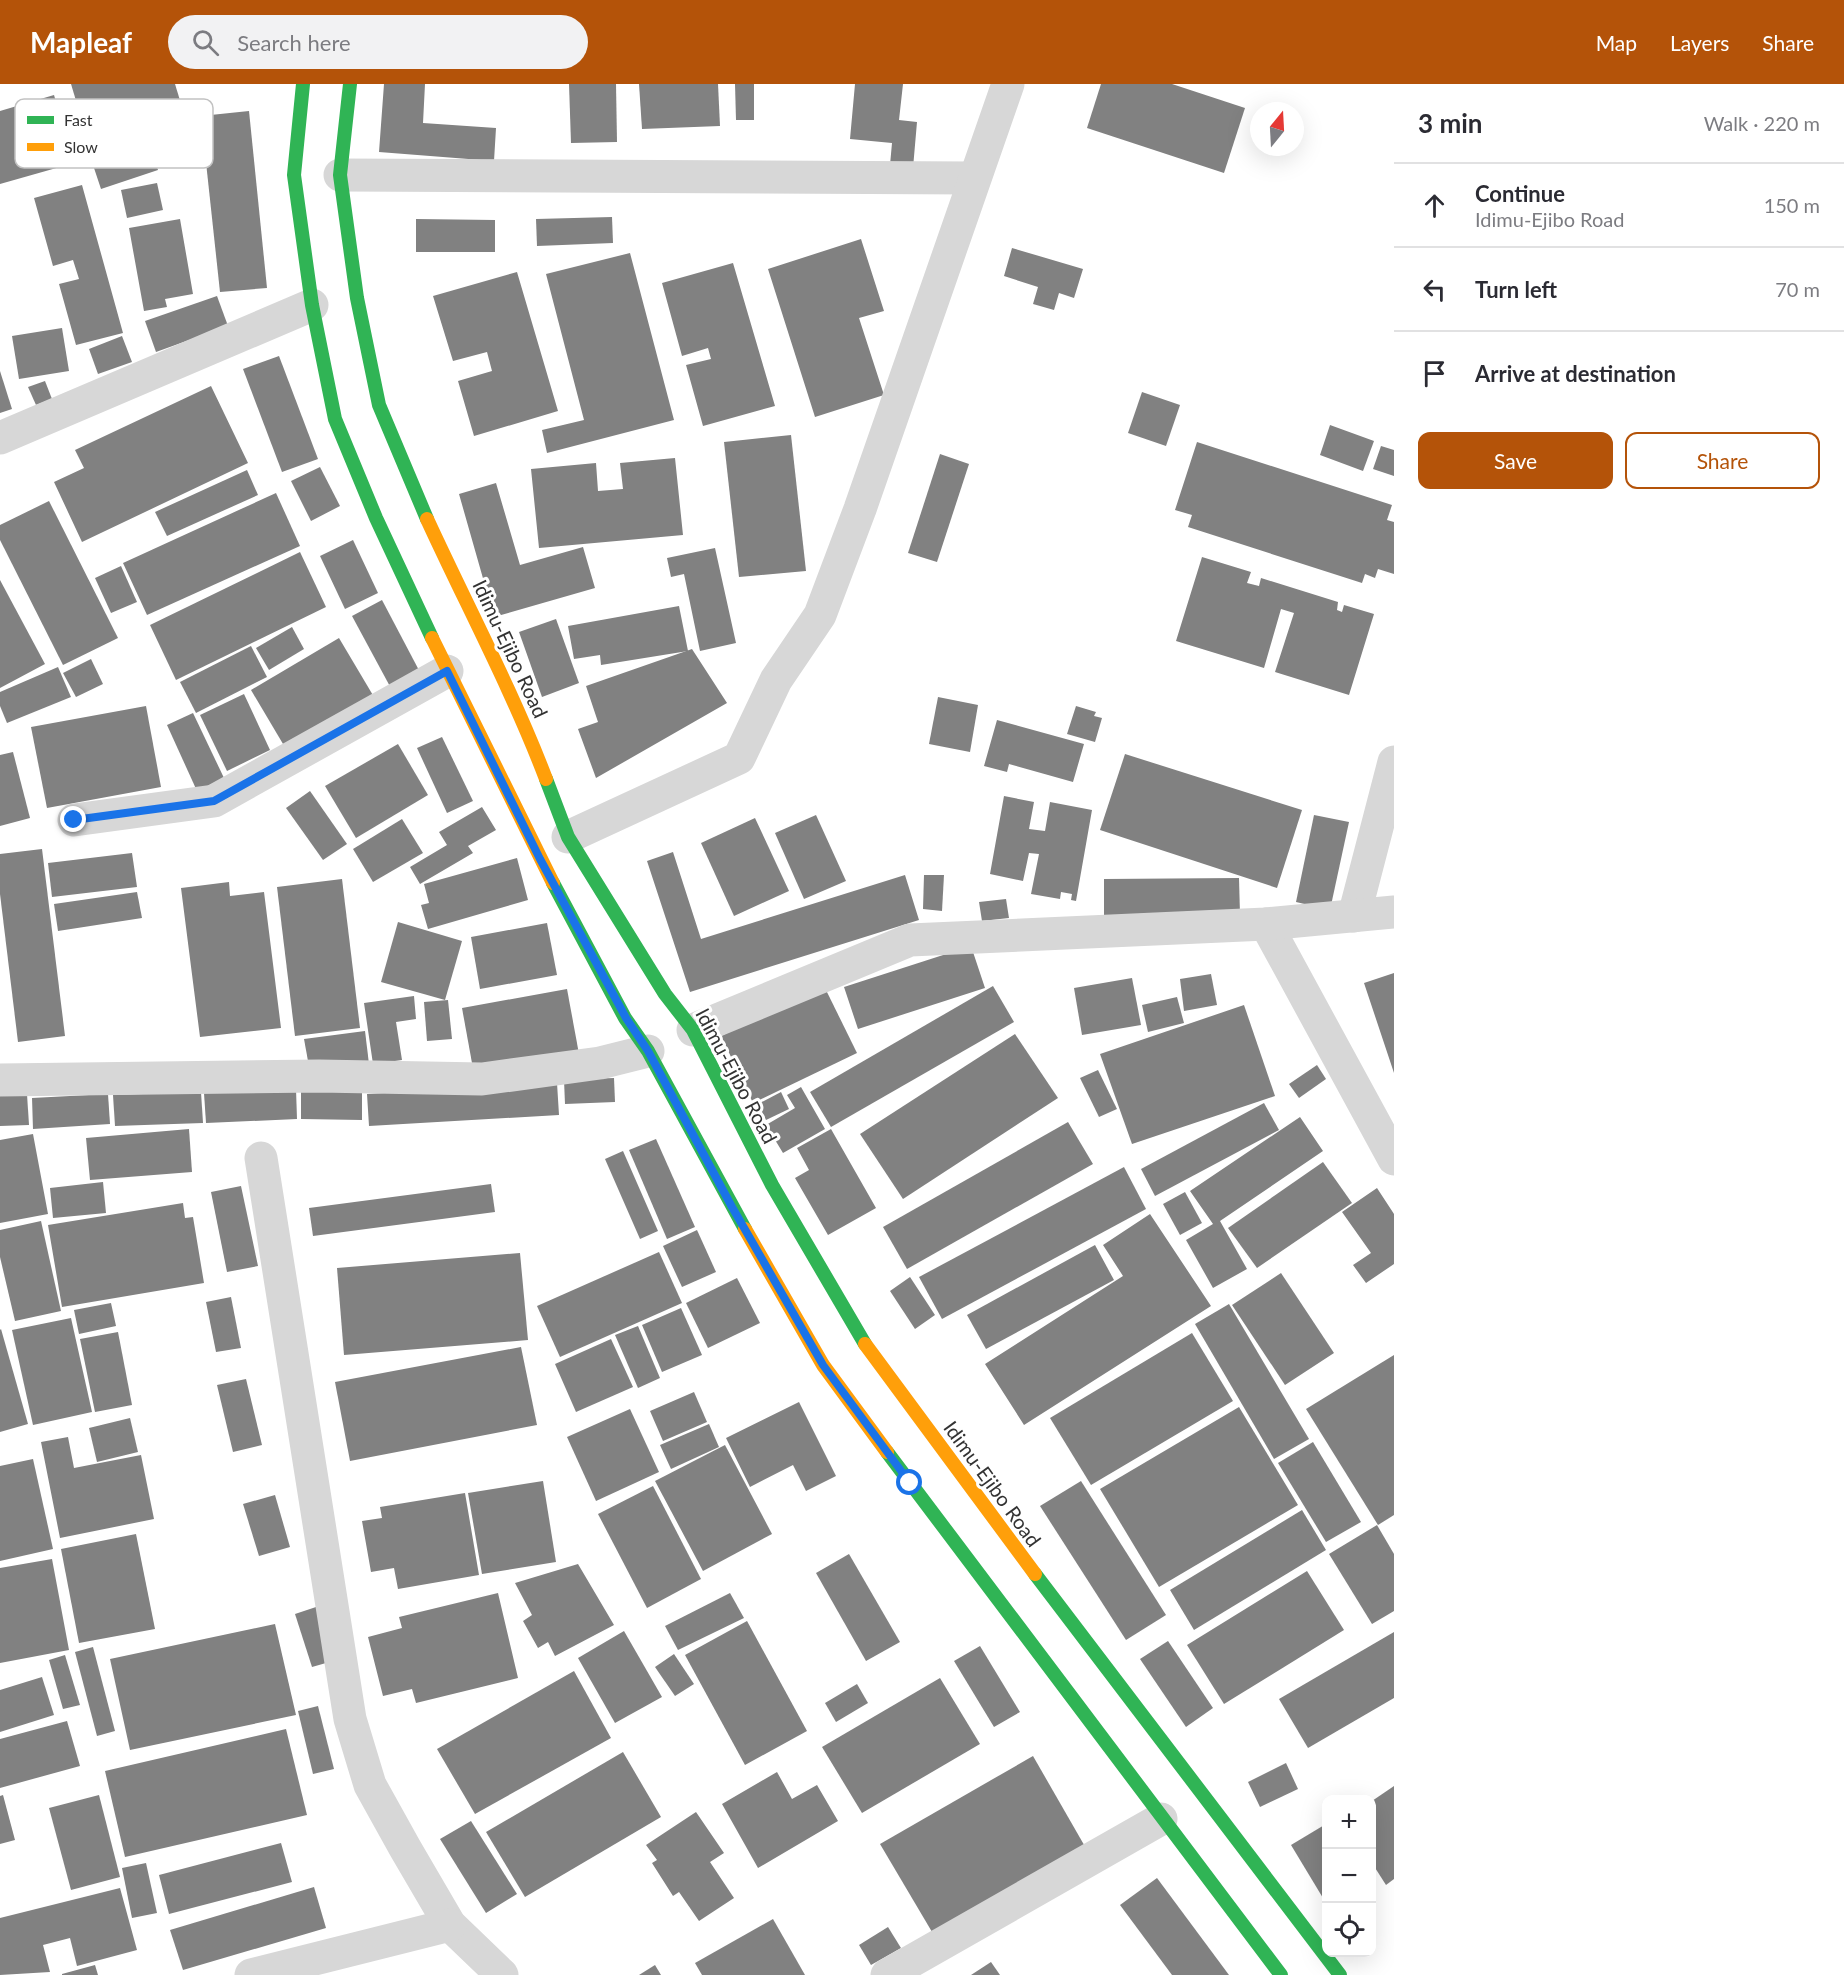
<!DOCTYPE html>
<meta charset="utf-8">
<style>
:root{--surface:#fff;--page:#f2f2f3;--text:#2b2b33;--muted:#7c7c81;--line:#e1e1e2;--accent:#b45309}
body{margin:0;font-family:Lato,sans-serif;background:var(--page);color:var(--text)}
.controls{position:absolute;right:18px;bottom:18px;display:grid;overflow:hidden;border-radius:12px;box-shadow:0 6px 24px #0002}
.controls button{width:54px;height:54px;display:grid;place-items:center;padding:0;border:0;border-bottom:2px solid var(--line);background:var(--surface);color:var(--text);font:30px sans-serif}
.compass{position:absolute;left:1250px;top:18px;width:54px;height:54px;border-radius:50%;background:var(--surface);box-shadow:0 6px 24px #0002;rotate:18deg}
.stop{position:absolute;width:18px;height:18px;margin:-14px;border:4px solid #1a73e8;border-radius:50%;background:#fff}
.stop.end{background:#1a73e8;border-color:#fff;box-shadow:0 2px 6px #0008}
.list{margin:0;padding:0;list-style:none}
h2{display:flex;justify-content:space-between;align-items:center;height:78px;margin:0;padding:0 24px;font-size:26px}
h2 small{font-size:20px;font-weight:400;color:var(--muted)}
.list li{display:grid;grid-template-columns:39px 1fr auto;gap:18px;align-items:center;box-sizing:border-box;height:84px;padding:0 24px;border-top:2px solid var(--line)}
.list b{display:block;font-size:22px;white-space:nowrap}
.list p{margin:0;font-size:20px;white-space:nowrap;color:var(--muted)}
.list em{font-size:20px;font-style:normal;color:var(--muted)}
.actions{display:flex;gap:12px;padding:18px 24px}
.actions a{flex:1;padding:14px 0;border:2px solid var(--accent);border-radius:12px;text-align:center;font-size:21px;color:var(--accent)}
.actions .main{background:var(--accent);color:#fff}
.icon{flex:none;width:33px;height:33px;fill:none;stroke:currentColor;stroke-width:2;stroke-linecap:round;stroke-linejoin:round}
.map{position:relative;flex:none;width:1394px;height:1891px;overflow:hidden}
header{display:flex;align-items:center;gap:36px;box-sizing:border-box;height:84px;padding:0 30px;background:var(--accent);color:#fff}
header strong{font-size:28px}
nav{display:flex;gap:33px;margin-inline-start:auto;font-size:21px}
.search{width:420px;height:54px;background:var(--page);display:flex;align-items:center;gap:15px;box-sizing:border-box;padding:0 21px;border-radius:33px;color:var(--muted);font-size:22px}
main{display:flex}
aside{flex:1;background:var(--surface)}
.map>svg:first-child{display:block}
</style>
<header>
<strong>Mapleaf</strong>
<div class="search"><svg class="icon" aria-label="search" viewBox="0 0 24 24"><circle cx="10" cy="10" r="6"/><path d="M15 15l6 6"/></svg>Search here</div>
<nav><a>Map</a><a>Layers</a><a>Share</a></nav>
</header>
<main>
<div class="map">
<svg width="1394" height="1891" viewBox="0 0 1394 1891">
<rect width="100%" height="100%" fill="#fff"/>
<g fill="#818181">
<polygon points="71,0 175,0 182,23 86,50"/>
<polygon points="384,0 425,0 423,39 496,44 494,77 379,68"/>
<polygon points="569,0 616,0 617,58 571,59"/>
<polygon points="639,0 718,0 720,42 642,45"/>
<polygon points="735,0 754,0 754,36 736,36"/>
<polygon points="855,0 903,0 899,36 917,38 913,84 890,81 892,59 850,55"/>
<polygon points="1101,0 1172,0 1245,24 1224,89 1087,44"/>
<polygon points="54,11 74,79 0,100 0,27"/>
<polygon points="249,27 267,204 220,208 201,32"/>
<polygon points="145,47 158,86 101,105 88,66"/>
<polygon points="157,99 163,126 127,134 121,106"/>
<polygon points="82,101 123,249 76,261 59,200 79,195 73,176 53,182 34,114"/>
<polygon points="612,133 613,159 537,162 536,135"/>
<polygon points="180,135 193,210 165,215 167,223 144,227 129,144"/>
<polygon points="416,135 495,136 495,168 416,168"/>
<polygon points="861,155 884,227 859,234 884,311 815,333 768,185"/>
<polygon points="1012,164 1083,185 1074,214 1059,209 1054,226 1033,220 1038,203 1004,192"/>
<polygon points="630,169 674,336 547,369 542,346 584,336 546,190"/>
<polygon points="733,179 775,322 703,342 686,281 711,275 708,264 682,272 662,199"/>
<polygon points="517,188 558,327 474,352 458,297 492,287 487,268 453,277 433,212"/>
<polygon points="217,212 228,242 156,268 145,237"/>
<polygon points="62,244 69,287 19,295 12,252"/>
<polygon points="122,252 132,278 98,290 89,265"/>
<polygon points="279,272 318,375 282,388 243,285"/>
<polygon points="0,287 12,325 0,329"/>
<polygon points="45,297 52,315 36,321 28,303"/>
<polygon points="211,302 248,379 82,458 54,398 84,384 75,366"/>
<polygon points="1142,308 1180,321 1166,362 1128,349"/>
<polygon points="1330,341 1374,357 1363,387 1320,371"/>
<polygon points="791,351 806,487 739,493 724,358"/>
<polygon points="1197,358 1392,421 1387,436 1394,438 1394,490 1378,485 1375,494 1365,490 1362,499 1188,443 1192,431 1175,426"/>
<polygon points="1381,362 1394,366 1394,392 1373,385"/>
<polygon points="940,370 969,380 937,478 908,469"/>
<polygon points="675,374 683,451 539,464 531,385 596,379 598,407 623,405 620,379"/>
<polygon points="320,383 340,422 311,437 291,397"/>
<polygon points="247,386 258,411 167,452 155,428"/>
<polygon points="496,399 520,481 583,463 595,504 494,533 459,410"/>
<polygon points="276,409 300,462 147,531 123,479"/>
<polygon points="49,417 118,554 63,581 0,456 0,441"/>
<polygon points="353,456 378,509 345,525 320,472"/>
<polygon points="715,464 736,559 700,567 684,490 671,493 667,474"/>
<polygon points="300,468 326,523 176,596 150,541"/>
<polygon points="1202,473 1251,488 1247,499 1259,502 1261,494 1338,518 1337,526 1342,528 1344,521 1374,530 1349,611 1275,588 1294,529 1281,525 1264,584 1176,557"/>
<polygon points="121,482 137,518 111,529 95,494"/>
<polygon points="0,496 45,580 0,604"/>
<polygon points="382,516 422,592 393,608 352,532"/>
<polygon points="679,522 688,567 601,581 600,571 574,575 568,542"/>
<polygon points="556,535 579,599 542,613 519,548"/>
<polygon points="292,543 304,565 269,586 256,564"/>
<polygon points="339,554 374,613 286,665 251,606"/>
<polygon points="251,562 267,593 196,629 180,598"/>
<polygon points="692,565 727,619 596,694 578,645 598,638 586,602"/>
<polygon points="91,575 103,600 76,613 63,589"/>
<polygon points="58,583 71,613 7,639 0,622 0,608"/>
<polygon points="244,610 270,666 227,687 200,631"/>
<polygon points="938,613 978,621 970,668 929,660"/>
<polygon points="146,622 161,703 47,724 31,643"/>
<polygon points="1076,622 1096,628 1094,632 1102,634 1095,658 1067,650"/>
<polygon points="193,629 224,694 197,707 167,641"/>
<polygon points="997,636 1084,660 1073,698 1009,680 1007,688 984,682"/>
<polygon points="442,653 473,717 447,729 417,664"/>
<polygon points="398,660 428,711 356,754 325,702"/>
<polygon points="13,668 30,734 0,742 0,671"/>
<polygon points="1125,670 1302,726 1277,804 1100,746"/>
<polygon points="310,707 347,760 323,776 286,724"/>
<polygon points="1004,712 1034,718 1029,745 1045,747 1050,718 1092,726 1076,817 1071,816 1072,810 1061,808 1060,815 1031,810 1039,770 1029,769 1023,797 990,790"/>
<polygon points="482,723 496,746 468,762 473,769 420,800 410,783 447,761 439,748"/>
<polygon points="816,731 846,797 804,815 775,749"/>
<polygon points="1314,731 1349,738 1330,826 1296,818"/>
<polygon points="755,734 789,807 734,832 701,759"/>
<polygon points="402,735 423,769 373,798 353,765"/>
<polygon points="42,765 65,952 18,958 0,810 0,770"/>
<polygon points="673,768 701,855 905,791 919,836 690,908 647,777"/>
<polygon points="132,769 137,803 52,813 48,779"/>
<polygon points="517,774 528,816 428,845 421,821 429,819 424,800"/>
<polygon points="924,791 944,791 942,827 923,825"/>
<polygon points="1239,794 1240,831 1104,832 1104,795"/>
<polygon points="342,795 360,944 295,952 277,803"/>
<polygon points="229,798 230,812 264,808 281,944 200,953 181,804"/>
<polygon points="137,808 142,834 58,847 54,820"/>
<polygon points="1006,815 1009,834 982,837 979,818"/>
<polygon points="398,838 462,857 445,916 381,898"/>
<polygon points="547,839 557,891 480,905 471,853"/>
<polygon points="971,862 985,904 858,945 844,903"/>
<polygon points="1394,889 1394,989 1364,899"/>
<polygon points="1211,890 1217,921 1184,927 1180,895"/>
<polygon points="1132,894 1141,941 1082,951 1074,904"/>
<polygon points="824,902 857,969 753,1019 721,952"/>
<polygon points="993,902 1014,938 831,1043 810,1008"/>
<polygon points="567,905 579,970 474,990 462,924"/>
<polygon points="414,912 416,935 396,938 402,976 373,980 364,919"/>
<polygon points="1177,913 1184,939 1148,948 1142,921"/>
<polygon points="448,916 452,955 427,957 424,918"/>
<polygon points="1244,921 1275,1012 1132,1060 1100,970"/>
<polygon points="365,947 369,980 310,988 304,955"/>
<polygon points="1015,950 1058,1014 903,1115 860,1050"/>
<polygon points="1317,981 1326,995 1299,1014 1289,1000"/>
<polygon points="1098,986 1117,1025 1099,1033 1080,994"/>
<polygon points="614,994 615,1018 565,1020 564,996"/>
<polygon points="557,999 559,1031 369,1042 367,1010"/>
<polygon points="801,1003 825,1045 783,1069 766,1041 795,1024 787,1011"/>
<polygon points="296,1005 297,1035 206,1039 204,1009"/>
<polygon points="301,1007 362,1008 362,1036 301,1035"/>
<polygon points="201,1008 203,1039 115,1042 113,1011"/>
<polygon points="781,1008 789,1025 766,1036 758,1020"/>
<polygon points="27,1010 29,1041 0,1042 0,1011"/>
<polygon points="108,1010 110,1040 33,1045 32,1014"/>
<polygon points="1264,1019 1279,1046 1155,1112 1141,1085"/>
<polygon points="1300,1033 1323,1067 1220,1137 1247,1185 1213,1204 1186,1156 1213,1140 1190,1107"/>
<polygon points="1068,1038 1093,1080 907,1185 883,1143"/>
<polygon points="189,1045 192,1088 90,1096 86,1054"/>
<polygon points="831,1045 876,1124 828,1151 795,1094 809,1086 797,1064"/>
<polygon points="33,1050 48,1130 0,1139 0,1056"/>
<polygon points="656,1055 695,1143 667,1155 629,1066"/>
<polygon points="623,1067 658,1147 640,1155 605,1075"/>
<polygon points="1323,1078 1352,1119 1257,1184 1228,1144"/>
<polygon points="1124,1083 1146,1125 942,1235 919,1193"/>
<polygon points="103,1098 106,1129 53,1134 50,1104"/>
<polygon points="491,1100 495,1128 313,1152 309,1124"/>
<polygon points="241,1102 258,1182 227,1188 211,1108"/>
<polygon points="1377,1104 1394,1130 1394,1180 1366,1199 1353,1181 1371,1169 1342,1128"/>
<polygon points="1185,1108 1202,1139 1180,1151 1163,1120"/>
<polygon points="183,1119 185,1134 193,1133 204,1199 62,1223 48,1141"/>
<polygon points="1150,1130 1211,1222 1024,1341 985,1280 1123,1192 1103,1161"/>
<polygon points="41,1137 61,1227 15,1237 0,1173 0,1146"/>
<polygon points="697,1146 716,1188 682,1203 663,1162"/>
<polygon points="1095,1161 1114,1196 986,1265 967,1231"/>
<polygon points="659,1168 682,1219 560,1273 537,1222"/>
<polygon points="520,1169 528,1256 344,1271 337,1184"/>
<polygon points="1281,1189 1334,1269 1285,1301 1232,1221"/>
<polygon points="910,1193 935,1231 915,1245 890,1207"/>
<polygon points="737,1194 760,1239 708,1264 686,1219"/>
<polygon points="231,1213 241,1264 216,1268 206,1218"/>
<polygon points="111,1219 116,1242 79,1250 74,1226"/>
<polygon points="1229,1220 1309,1355 1274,1375 1195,1240"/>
<polygon points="681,1224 702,1271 662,1288 642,1241"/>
<polygon points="71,1234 92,1328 33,1341 12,1246"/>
<polygon points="638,1242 660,1294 638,1304 615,1251"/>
<polygon points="1,1245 28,1340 0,1348 0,1246"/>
<polygon points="118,1248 132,1321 95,1328 80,1255"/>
<polygon points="1192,1249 1233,1317 1091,1401 1050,1334"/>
<polygon points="611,1255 633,1303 576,1328 555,1280"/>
<polygon points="521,1263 537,1341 350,1377 335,1298"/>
<polygon points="1394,1271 1394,1431 1378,1441 1306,1325"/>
<polygon points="246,1295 262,1361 233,1368 217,1301"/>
<polygon points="694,1308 707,1338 663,1357 650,1327"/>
<polygon points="799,1318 836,1392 806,1407 793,1381 750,1403 726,1354"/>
<polygon points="1239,1323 1298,1421 1159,1503 1100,1405"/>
<polygon points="630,1325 659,1388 596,1417 567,1353"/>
<polygon points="130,1334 138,1368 97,1378 89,1344"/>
<polygon points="709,1340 719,1363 671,1385 660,1361"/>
<polygon points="68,1353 74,1384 141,1371 154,1435 60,1454 41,1358"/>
<polygon points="1313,1358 1361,1438 1326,1458 1278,1379"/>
<polygon points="725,1361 772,1450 703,1487 655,1397"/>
<polygon points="33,1375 53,1465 0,1477 0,1382"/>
<polygon points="543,1397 556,1478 482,1490 468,1409"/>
<polygon points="1081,1397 1166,1531 1126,1556 1040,1422"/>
<polygon points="653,1402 701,1495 647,1524 598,1430"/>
<polygon points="465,1409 479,1491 398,1505 394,1484 371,1488 362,1437 382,1434 380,1423"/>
<polygon points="275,1411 290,1463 259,1472 243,1420"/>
<polygon points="1302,1426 1326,1466 1194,1546 1170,1506"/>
<polygon points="1377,1441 1394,1470 1394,1527 1372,1540 1329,1470"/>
<polygon points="136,1450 155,1545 79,1559 61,1465"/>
<polygon points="849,1470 900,1558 866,1577 816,1489"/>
<polygon points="52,1475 69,1566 0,1579 0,1484"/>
<polygon points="578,1480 614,1541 555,1572 548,1558 538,1564 523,1537 532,1531 515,1499"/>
<polygon points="1307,1487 1344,1546 1224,1620 1187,1561"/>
<polygon points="498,1509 518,1594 416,1619 412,1605 383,1612 368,1553 402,1544 399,1533"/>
<polygon points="730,1509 744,1534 678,1566 665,1542"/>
<polygon points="316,1523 333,1577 312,1583 295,1530"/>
<polygon points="747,1537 807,1647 745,1681 685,1571"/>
<polygon points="275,1540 296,1631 130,1666 110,1575"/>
<polygon points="624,1547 662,1613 615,1639 578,1574"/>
<polygon points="1394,1548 1394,1614 1308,1664 1279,1615"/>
<polygon points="1168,1557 1213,1624 1186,1643 1140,1575"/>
<polygon points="980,1562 1020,1628 994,1643 954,1577"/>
<polygon points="93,1563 115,1647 97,1652 75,1568"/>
<polygon points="674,1570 694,1600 675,1612 655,1583"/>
<polygon points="65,1571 80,1621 63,1625 49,1576"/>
<polygon points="574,1587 611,1654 475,1730 437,1665"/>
<polygon points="42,1593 54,1631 0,1648 0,1606"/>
<polygon points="940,1594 980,1660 862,1729 822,1663"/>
<polygon points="857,1600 868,1619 836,1638 825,1619"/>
<polygon points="318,1622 334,1685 313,1690 298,1627"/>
<polygon points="67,1637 80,1682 0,1704 0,1655"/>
<polygon points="286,1645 307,1731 125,1773 105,1687"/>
<polygon points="623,1668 661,1733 525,1813 486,1748"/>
<polygon points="1033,1672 1087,1766 935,1853 880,1760"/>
<polygon points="1286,1679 1298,1705 1260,1723 1248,1698"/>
<polygon points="777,1688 792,1715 817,1701 838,1737 758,1784 722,1720"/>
<polygon points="1394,1702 1394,1795 1386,1801 1372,1779 1372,1717"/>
<polygon points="3,1711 15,1756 0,1760 0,1712"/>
<polygon points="99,1711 120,1793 71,1806 49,1724"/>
<polygon points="696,1728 724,1769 710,1778 734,1814 699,1837 679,1808 673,1812 652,1779 657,1776 646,1761"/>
<polygon points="471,1737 517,1810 486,1829 440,1755"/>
<polygon points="1326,1740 1326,1819 1291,1761"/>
<polygon points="281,1759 292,1798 169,1830 159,1791"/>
<polygon points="146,1779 157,1829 132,1834 122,1784"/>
<polygon points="1157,1794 1229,1891 1172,1891 1120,1821"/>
<polygon points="314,1803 326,1844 183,1886 170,1846"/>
<polygon points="120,1804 137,1866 77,1882 70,1854 43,1861 50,1888 0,1891 0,1834"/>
<polygon points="773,1835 805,1891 702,1891 695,1879"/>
<polygon points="888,1843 901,1864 871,1881 859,1861"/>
<polygon points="991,1878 1000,1891 971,1891"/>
<polygon points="95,1881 98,1891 62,1891 62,1890"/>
<polygon points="655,1881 661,1891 639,1891"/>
</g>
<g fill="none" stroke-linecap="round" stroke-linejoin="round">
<g stroke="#d7d7d7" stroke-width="33">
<polyline points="340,91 974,94"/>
<polyline points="0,354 312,221"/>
<polyline points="74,736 214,717 447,587"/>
<polyline points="568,753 739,674 776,596 820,531 860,425 1008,0"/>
<polyline points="1354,832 1394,678"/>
<polyline points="1266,840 1394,1075"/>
<polyline points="693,946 910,856 1266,840 1394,828"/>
<polyline points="0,996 319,992 482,995 600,979 648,967"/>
<polyline points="261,1074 350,1635 370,1701 405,1764 450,1841 502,1891"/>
<polyline points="251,1891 450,1841"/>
<polyline points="887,1891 1161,1735"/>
</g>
<g stroke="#30b455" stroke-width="14">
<polyline points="303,0 294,91 312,221 335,335 376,434 432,554"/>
<polyline points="350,0 340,91 357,214 379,321 427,435"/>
<polyline points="546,695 568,753 665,910 693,946 772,1101 865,1260"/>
<polyline points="553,799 625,934 648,967 745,1145"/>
<polyline points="887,1368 1281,1891"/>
<polyline points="1035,1490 1340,1891"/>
</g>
<g stroke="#ff9f0a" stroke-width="14">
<path d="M427,435c40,87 85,171 119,260"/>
<polyline points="432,554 553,799"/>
<polyline points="745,1145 823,1281 887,1368"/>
<polyline points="865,1260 1035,1490"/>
</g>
</g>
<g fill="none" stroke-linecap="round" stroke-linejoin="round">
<polyline stroke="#1a73e8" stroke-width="8" points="74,736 214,717 447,587 540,775 626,934 648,967 732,1123 823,1281 910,1399"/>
</g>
<g text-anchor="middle" stroke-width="6" stroke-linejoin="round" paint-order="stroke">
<g font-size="20" fill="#333" stroke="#fff">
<text transform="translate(510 565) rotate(65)" y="7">Idimu-Ejibo Road</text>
<text transform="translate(736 992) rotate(62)" y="7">Idimu-Ejibo Road</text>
<text transform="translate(992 1400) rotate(54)" y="7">Idimu-Ejibo Road</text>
</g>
</g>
<rect x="15" y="15" width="198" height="69" rx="9" fill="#fff" stroke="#c2c2c2" stroke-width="1.5"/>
<rect x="27" y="32" width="27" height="8" fill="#30b455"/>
<rect x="27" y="59" width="27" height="8" fill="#ff9f0a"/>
<g font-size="16" fill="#333">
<text x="64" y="42">Fast</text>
<text x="64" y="69">Slow</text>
</g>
</svg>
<div class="controls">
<button>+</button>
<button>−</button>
<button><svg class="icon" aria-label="locate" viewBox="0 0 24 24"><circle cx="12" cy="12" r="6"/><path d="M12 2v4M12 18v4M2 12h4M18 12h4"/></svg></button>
</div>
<svg class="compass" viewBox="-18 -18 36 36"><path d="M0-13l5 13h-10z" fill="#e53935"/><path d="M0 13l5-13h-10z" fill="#7c7c81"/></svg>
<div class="stop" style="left:910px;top:1399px"></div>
<div class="stop end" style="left:74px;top:736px"></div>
</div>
<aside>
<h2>3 min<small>Walk · 220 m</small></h2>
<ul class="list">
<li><svg class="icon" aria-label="ahead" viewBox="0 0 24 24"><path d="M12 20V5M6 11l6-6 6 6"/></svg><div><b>Continue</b><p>Idimu-Ejibo Road</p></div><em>150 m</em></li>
<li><svg class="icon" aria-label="left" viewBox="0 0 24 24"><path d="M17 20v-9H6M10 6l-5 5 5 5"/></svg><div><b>Turn left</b></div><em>70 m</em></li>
<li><svg class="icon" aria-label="arrive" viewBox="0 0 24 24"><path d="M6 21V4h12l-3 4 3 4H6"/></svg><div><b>Arrive at destination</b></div></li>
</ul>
<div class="actions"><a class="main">Save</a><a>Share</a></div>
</aside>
</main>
